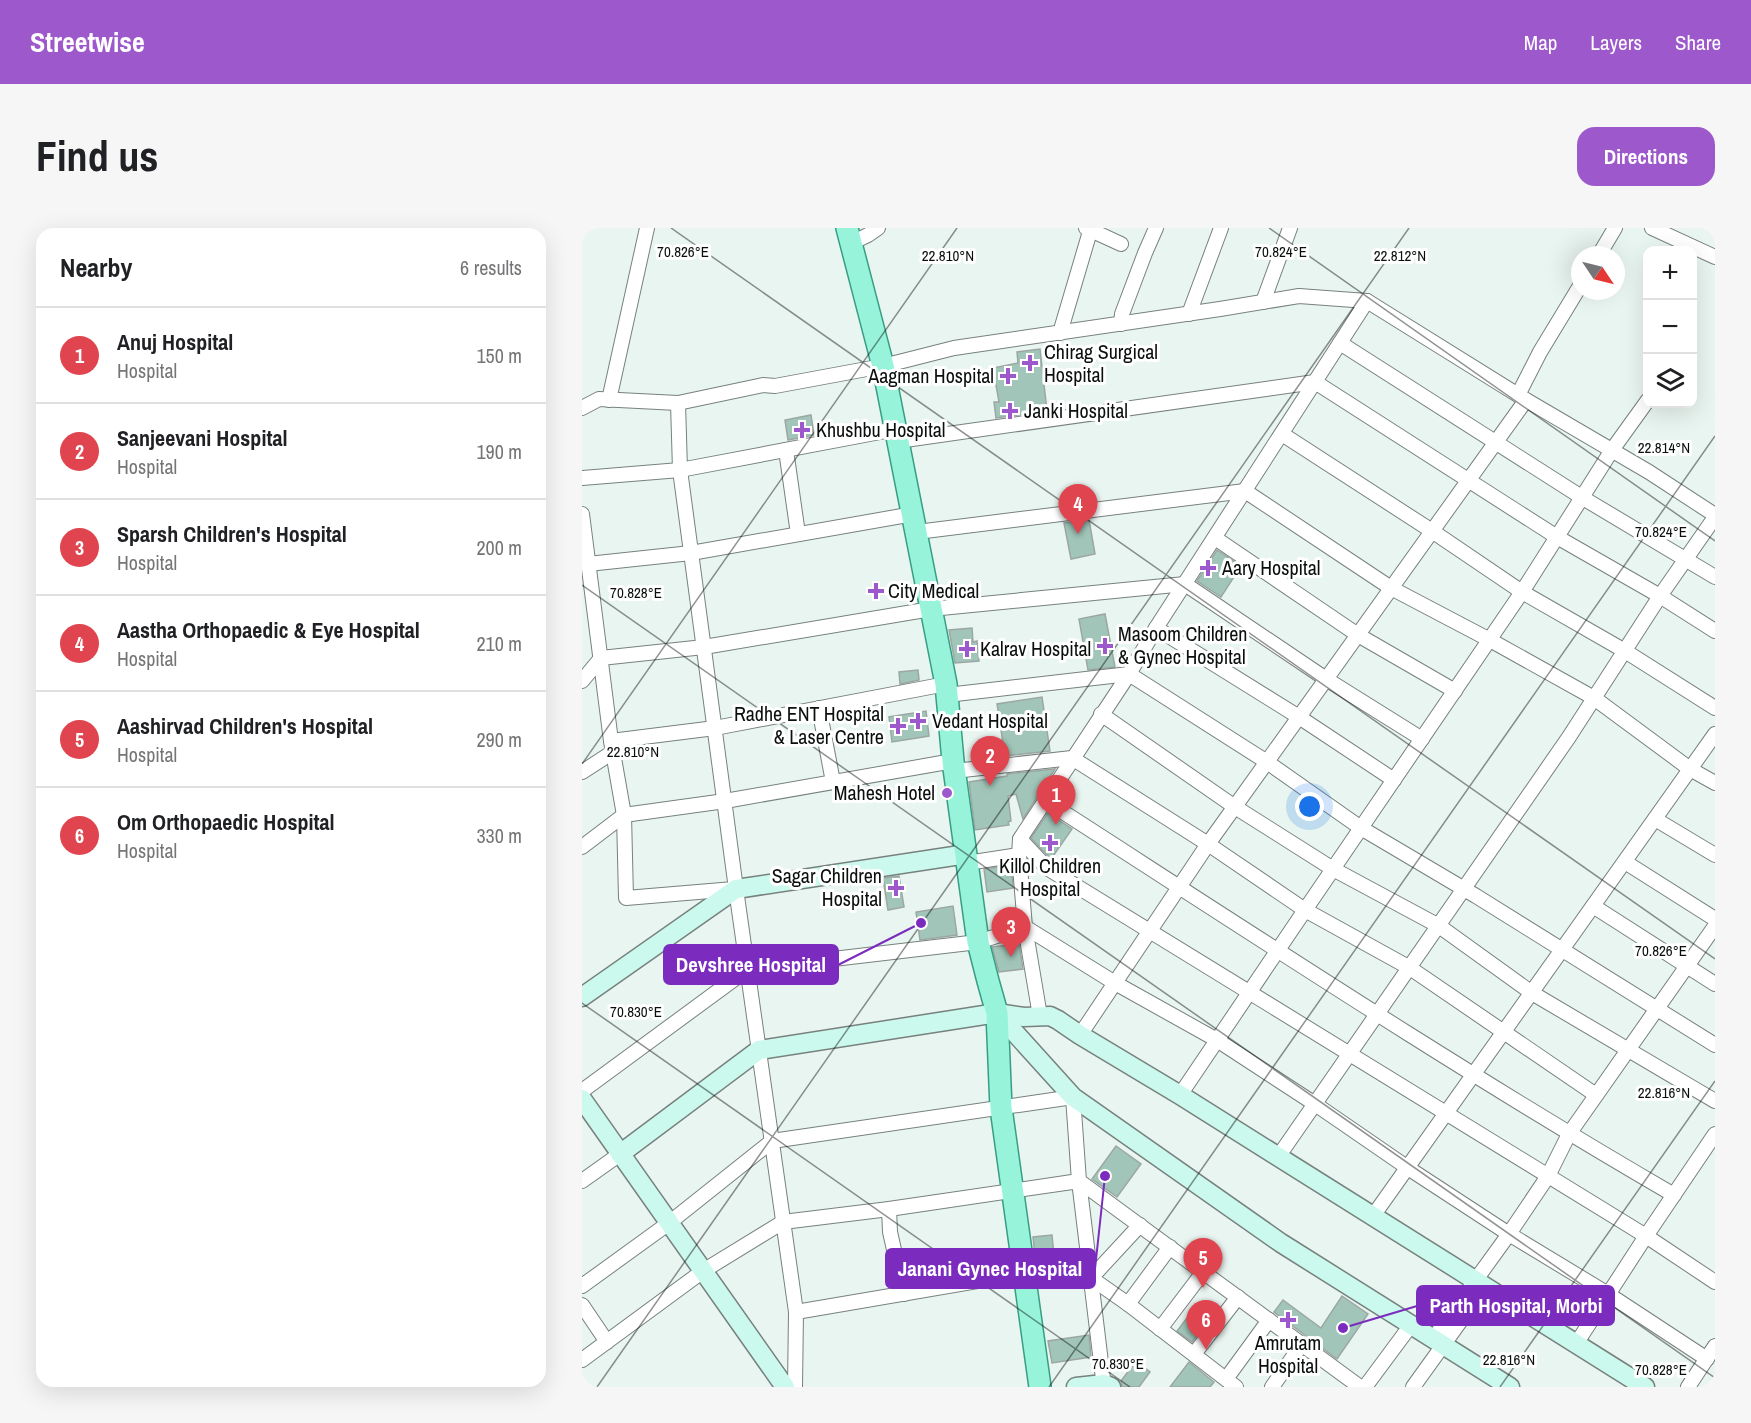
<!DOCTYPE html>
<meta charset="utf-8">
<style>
:root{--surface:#fff;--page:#f6f6f6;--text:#202124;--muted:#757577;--line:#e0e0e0;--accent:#9d58cc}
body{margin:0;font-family:"Archivo Narrow",sans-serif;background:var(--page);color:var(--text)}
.controls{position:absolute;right:18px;top:18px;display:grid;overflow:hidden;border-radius:12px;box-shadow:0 6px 24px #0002}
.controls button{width:54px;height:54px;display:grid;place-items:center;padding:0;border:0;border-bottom:2px solid var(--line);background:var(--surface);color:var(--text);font:30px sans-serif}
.compass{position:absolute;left:989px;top:18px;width:54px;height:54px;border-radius:50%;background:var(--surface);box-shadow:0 6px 24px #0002;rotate:125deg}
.you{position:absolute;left:728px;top:579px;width:21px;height:21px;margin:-15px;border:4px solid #fff;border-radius:50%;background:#1a73e8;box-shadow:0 0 0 9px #1a73e833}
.badge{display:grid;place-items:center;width:39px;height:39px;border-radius:50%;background:var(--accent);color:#fff;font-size:20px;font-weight:700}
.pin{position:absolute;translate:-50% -50px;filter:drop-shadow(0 2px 3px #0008)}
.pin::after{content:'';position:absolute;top:32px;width:21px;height:18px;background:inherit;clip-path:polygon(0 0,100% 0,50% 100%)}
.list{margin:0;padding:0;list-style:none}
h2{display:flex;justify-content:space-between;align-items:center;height:78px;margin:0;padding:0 24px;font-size:26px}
h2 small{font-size:20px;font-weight:400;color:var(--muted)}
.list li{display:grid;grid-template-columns:39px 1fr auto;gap:18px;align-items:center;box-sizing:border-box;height:96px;padding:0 24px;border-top:2px solid var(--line)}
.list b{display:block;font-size:22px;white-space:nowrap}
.list p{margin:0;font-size:20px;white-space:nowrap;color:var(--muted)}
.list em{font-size:20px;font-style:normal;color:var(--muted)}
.icon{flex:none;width:33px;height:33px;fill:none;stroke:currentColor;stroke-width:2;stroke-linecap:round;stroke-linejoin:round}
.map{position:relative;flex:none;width:1133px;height:1159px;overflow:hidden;border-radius:18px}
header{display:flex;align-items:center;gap:36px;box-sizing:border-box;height:84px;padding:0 30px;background:var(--accent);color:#fff}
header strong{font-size:28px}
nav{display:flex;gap:33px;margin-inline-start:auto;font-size:21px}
.intro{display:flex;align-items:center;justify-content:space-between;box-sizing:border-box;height:144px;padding:0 36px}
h1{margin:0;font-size:42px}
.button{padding:15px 27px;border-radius:18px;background:var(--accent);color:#fff;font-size:21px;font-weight:700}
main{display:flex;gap:36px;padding:0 36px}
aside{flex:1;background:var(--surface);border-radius:18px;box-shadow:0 6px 24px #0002}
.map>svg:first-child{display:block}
</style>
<header>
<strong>Streetwise</strong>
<nav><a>Map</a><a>Layers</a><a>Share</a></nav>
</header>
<div class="intro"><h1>Find us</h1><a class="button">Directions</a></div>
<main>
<aside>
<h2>Nearby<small>6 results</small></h2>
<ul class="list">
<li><span class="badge" style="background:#e0444e">1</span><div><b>Anuj Hospital</b><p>Hospital</p></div><em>150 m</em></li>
<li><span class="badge" style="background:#e0444e">2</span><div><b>Sanjeevani Hospital</b><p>Hospital</p></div><em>190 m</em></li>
<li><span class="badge" style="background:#e0444e">3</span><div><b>Sparsh Children's Hospital</b><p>Hospital</p></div><em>200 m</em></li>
<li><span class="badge" style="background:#e0444e">4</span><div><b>Aastha Orthopaedic &amp; Eye Hospital</b><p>Hospital</p></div><em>210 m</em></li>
<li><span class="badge" style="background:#e0444e">5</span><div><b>Aashirvad Children's Hospital</b><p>Hospital</p></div><em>290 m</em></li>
<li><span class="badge" style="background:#e0444e">6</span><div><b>Om Orthopaedic Hospital</b><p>Hospital</p></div><em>330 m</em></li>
</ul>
</aside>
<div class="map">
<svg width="1133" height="1159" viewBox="0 0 1133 1159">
<rect width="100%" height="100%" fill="#e9f5f0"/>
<g fill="#a1c6b9" stroke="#9ca7a3" stroke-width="1.5">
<polygon points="458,121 465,183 414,190 412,174 417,174 411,140 436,135 435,124"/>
<polygon points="229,187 232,207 206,212 203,192"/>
<polygon points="507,292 513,326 489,331 482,295"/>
<polygon points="635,322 659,338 639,369 615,353"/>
<polygon points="523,386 533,439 506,442 497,391"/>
<polygon points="390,400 391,414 395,413 397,433 373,435 367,402"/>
<polygon points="336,442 337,452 318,456 317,444"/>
<polygon points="460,469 468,523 423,528 415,476"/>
<polygon points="344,483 347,508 310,514 307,489"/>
<polygon points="473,541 441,591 434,566 426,568 429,593 426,594 427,597 393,602 387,554 425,548 425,546"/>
<polygon points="466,585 490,601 469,631 449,610"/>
<polygon points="429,637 431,660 405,664 402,641"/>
<polygon points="317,648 322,679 306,682 301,650"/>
<polygon points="371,678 375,707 338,712 334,684"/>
<polygon points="437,716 441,741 417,744 410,719"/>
<polygon points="534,918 559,936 535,969 510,951"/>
<polygon points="470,1007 473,1038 454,1037 451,1009"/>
<polygon points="760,1068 786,1086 755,1131 692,1084 701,1072 739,1100"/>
<polygon points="608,1086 622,1097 610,1114 595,1103"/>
<polygon points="507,1107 509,1129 470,1135 466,1113"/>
<polygon points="554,1133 568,1144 557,1159 540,1159 539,1153"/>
<polygon points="607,1134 632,1154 628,1159 588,1159"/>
</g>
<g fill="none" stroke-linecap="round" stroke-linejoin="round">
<g stroke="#77817d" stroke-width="16">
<g id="street">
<polyline points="504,0 539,16"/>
<polyline points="1070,0 1133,29"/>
<polyline points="269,15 286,7 296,0"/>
<polyline points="1017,27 1033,0"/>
<polyline points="681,74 708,0"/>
<polyline points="607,86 639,0"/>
<polyline points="539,96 540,86 563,25 574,0"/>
<polyline points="478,105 509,0"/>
<polyline points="758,115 1001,270 1133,349"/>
<polyline points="936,167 958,124 998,58"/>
<polyline points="27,172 65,0"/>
<polyline points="96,175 181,157 193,158 301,138 372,120 638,81 717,68 785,73 944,172 1067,244 1133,287"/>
<polyline points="0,180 17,171 96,175 98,242 154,661 214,1084"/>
<polyline points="700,206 850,303 940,364 1043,423 1133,480"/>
<polyline points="316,213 733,154 975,309 1078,368 1133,403"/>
<polyline points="204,222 216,306"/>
<polyline points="0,250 98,242 314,201"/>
<polyline points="0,286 29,513"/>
<polyline points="335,304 663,263 809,360 908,412 1012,470 1108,541 1133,555"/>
<polyline points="633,310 776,407 873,463"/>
<polyline points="6,336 109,325 331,286"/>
<polyline points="574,400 717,489 812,552"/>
<polyline points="0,453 19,430 122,419 349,381 603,356 744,451 840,511"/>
<polyline points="365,467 547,446 685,534 779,600 894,668 1133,817"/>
<polyline points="237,480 251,554"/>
<polyline points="519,486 653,579 751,641 857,698 950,765 1133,873"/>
<polyline points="372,543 490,530 626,616 723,682 828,740 1014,867"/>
<polyline points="0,544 31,524"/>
<path d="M464,573c208,134 414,270 628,394"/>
<polyline points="1073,591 1133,627"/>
<polyline points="438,611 465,640 1064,1008 1133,906"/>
<polyline points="0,619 42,587 143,573 371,533"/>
<polyline points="1043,634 1133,691"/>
<polyline points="385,635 437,627"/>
<polyline points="152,661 44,670 42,587 29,513 133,500 364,456"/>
<polyline points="1011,678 1133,756"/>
<polyline points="458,788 443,699 437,627 438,611 547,446 574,400 785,73"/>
<polyline points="498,807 626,616 944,172"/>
<polyline points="0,863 166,741 396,714 443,699 533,755 635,812 733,876 826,940 927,1006 1026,1066 1125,1131"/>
<polyline points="598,867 723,682 940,364 1030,222 1066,172"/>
<polyline points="696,929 987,509 1078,368 1133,289"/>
<polyline points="0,953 38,926"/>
<polyline points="307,981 308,1004 322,1066"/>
<polyline points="791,988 1133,506"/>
<polyline points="509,1050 558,997"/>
<polyline points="0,1058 87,995 190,913 491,869 497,953 778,1159"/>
<polyline points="546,1076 588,1019"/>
<polyline points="0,1077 25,1114"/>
<polyline points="578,1101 622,1043"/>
<polyline points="851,1111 927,1006 966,948 987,906 1133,698"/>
<polyline points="994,1116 1064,1008 1133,1054"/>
<polyline points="612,1126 656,1069"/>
<polyline points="0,1132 121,1043 201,994 307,981 497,953 522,1159"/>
<polyline points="644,1151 687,1092"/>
<polyline points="213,1159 214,1084 443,1045 509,1050 546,1076 654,1159"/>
<polyline points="690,1159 720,1116"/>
<polyline points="783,1159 829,1097"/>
<polyline points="831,1159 903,1059"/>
<polyline points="1106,1159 1133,1118"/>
</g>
</g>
<g stroke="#77817d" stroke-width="21">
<g id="secondary">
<polyline points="0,769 154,661 385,626"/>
<polyline points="415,785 491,869 699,1015 928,1159"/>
<polyline points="0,871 203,1159"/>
<polyline points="38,926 177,822 415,785 442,789 468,788 476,792 498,807 598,867 1063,1159"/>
<polyline points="494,1159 522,1156 529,1159"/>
</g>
</g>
<g stroke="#389e83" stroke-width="24">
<polyline id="primary" points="265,0 301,138 364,456 371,533 396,714 406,753 415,785 419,880 458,1159"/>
</g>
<use href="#street" stroke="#fff" stroke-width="14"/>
<use href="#secondary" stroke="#cbf9ed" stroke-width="18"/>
<use href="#primary" stroke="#97f3da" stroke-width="21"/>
</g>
<path fill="none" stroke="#0a0e0d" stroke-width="1.5" stroke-opacity="0.45" d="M89,0l1044,731M687,0l446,313M0,357l1133,793M0,536l375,-536M0,775l548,384M15,1159l812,-1159M467,1159l666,-951M918,1159l215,-306"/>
<g fill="#9d58cc" stroke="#fff" stroke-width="2">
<path d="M445 126h6v6h6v6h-6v6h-6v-6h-6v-6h6z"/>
<path d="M423 139h6v6h6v6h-6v6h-6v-6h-6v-6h6z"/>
<path d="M425 174h6v6h6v6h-6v6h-6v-6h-6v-6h6z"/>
<path d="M217 193h6v6h6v6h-6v6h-6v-6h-6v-6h6z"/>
<path d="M623 331h6v6h6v6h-6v6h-6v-6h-6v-6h6z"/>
<path d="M291 354h6v6h6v6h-6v6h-6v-6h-6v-6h6z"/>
<path d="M520 409h6v6h6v6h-6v6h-6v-6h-6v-6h6z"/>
<path d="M382 412h6v6h6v6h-6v6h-6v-6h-6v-6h6z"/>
<path d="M333 484h6v6h6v6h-6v6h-6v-6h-6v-6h6z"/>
<path d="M313 489h6v6h6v6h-6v6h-6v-6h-6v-6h6z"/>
<circle cx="365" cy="565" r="6"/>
<path d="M465 606h6v6h6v6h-6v6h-6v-6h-6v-6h6z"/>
<path d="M311 651h6v6h6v6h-6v6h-6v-6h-6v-6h6z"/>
<path d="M703 1083h6v6h6v6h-6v6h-6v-6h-6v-6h6z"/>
</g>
<g text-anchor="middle" stroke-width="6" stroke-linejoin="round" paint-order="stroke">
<g font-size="20" fill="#0a0e0d" stroke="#fff" text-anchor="start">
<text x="462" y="131">Chirag Surgical<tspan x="462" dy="23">Hospital</tspan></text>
<text x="412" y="155" text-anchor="end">Aagman Hospital</text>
<text x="442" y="190">Janki Hospital</text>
<text x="234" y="209">Khushbu Hospital</text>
<text x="640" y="347">Aary Hospital</text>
<text x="306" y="370">City Medical</text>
<text x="536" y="413">Masoom Children<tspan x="536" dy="23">&amp; Gynec Hospital</tspan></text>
<text x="398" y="428">Kalrav Hospital</text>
<text x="302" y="493" text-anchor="end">Radhe ENT Hospital<tspan x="302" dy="23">&amp; Laser Centre</tspan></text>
<text x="350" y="500">Vedant Hospital</text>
<text x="353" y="572" text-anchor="end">Mahesh Hotel</text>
<text x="468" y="645" text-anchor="middle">Killol Children<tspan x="468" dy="23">Hospital</tspan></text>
<text x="300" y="655" text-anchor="end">Sagar Children<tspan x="300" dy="23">Hospital</tspan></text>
<text x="706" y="1122" text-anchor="middle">Amrutam<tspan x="706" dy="23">Hospital</tspan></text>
</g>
</g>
<g font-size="15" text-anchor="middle" fill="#0a0e0d" stroke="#fff" stroke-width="6" stroke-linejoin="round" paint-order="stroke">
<text x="101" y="29">70.826°E</text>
<text x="699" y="29">70.824°E</text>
<text x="366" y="33">22.810°N</text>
<text x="818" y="33">22.812°N</text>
<text x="1082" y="225">22.814°N</text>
<text x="1079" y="309">70.824°E</text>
<text x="54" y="370">70.828°E</text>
<text x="51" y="529">22.810°N</text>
<text x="1079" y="728">70.826°E</text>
<text x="54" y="789">70.830°E</text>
<text x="1082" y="870">22.816°N</text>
<text x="927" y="1137">22.816°N</text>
<text x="536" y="1141">70.830°E</text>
<text x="1079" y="1147">70.828°E</text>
</g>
<path fill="none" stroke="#7b2cbf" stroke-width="2" d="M339 695L256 737M523 948L513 1041M761 1100L835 1078"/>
<g fill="#7b2cbf" stroke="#fff" stroke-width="2">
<circle cx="339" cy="695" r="6"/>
<circle cx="523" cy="948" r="6"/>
<circle cx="761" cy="1100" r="6"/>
</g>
<g fill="#7b2cbf" stroke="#7b2cbf" stroke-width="2">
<rect x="82" y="717" width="174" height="39" rx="6"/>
<rect x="304" y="1021" width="209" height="39" rx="6"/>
<rect x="835" y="1058" width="197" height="39" rx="6"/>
</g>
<g font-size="21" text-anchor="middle" font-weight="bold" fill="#fff">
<text x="169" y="744">Devshree Hospital</text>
<text x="408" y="1048">Janani Gynec Hospital</text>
<text x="934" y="1085">Parth Hospital, Morbi</text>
</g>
</svg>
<div class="controls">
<button>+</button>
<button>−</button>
<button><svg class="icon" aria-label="layers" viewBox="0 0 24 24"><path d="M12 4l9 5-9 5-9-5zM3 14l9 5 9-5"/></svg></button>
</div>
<svg class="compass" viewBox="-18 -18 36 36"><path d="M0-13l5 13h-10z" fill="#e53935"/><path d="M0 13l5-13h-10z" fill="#757577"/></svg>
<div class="you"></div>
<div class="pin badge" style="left:474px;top:597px;background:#e0444e">1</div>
<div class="pin badge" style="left:408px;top:558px;background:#e0444e">2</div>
<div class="pin badge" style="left:429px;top:729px;background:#e0444e">3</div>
<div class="pin badge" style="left:496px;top:306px;background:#e0444e">4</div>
<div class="pin badge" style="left:621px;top:1060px;background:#e0444e">5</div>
<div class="pin badge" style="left:624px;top:1122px;background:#e0444e">6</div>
</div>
</main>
